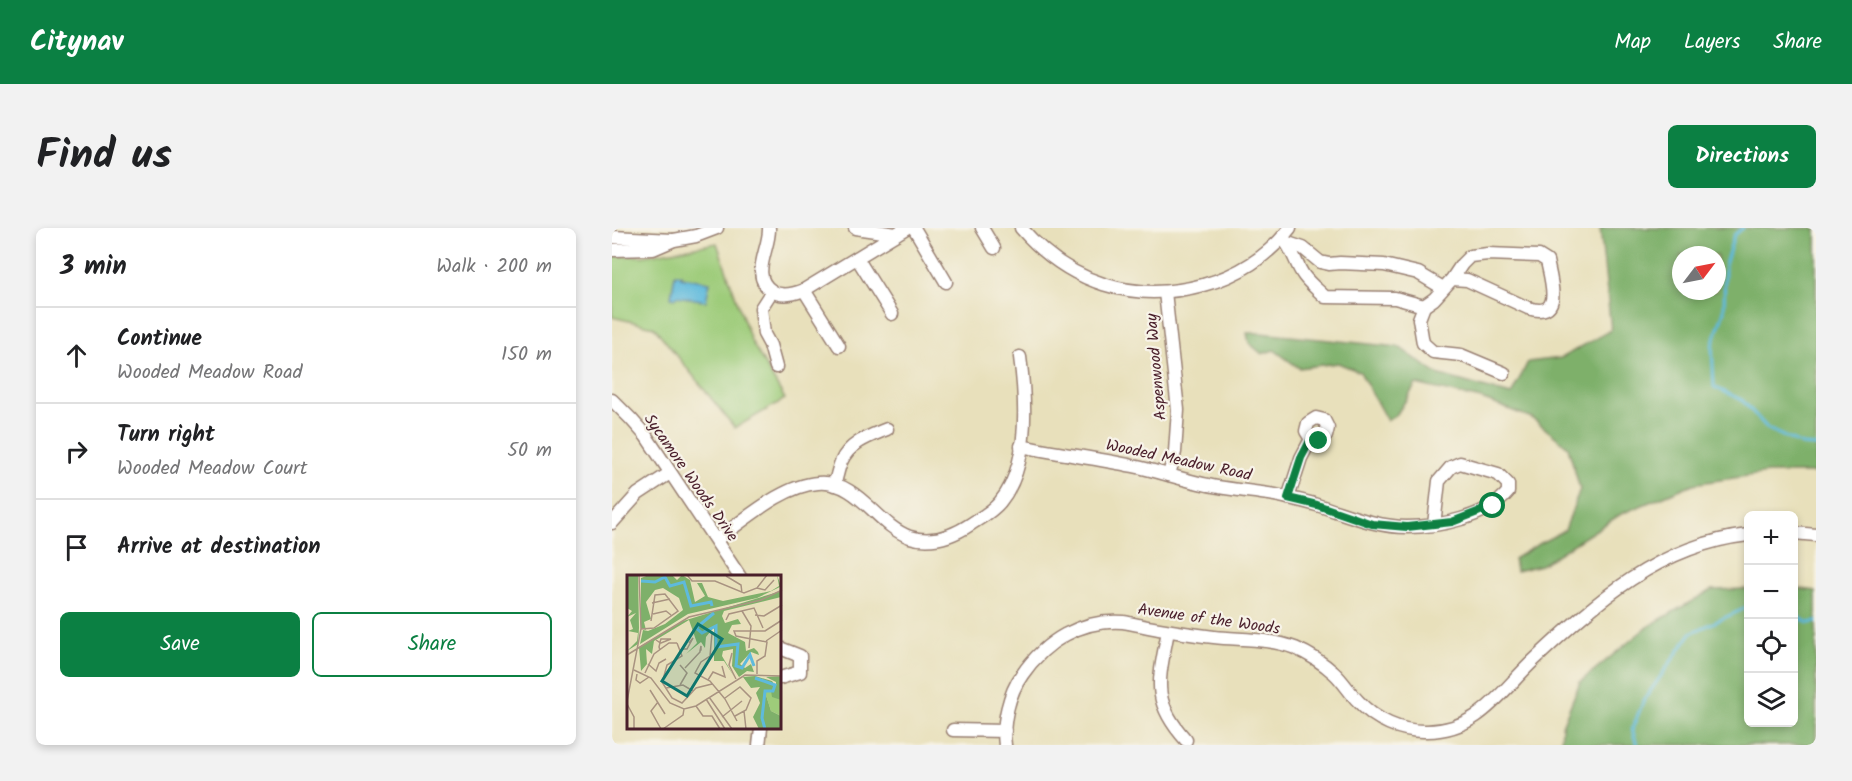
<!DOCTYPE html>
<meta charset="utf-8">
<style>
:root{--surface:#fff;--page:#f2f2f2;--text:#202124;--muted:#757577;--line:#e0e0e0;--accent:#0b8043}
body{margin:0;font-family:Kalam,sans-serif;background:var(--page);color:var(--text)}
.controls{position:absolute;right:18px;bottom:18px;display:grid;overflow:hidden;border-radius:9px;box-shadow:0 3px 9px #0003}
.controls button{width:54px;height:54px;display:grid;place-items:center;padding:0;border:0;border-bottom:2px solid var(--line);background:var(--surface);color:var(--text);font:30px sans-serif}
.compass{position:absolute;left:1060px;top:18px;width:54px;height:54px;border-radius:50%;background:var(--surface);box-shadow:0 3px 9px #0003;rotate:58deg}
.stop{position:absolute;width:18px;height:18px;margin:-14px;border:4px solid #0b8043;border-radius:50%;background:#fff}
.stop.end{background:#0b8043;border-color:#fff;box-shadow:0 2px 6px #0008}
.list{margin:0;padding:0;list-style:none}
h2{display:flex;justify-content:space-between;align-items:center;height:78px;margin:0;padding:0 24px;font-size:26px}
h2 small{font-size:20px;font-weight:400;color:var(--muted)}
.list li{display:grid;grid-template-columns:39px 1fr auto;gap:18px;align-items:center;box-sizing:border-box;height:96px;padding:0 24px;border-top:2px solid var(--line)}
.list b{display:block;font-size:22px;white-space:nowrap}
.list p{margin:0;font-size:20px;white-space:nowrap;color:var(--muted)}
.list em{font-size:20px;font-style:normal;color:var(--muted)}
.actions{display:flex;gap:12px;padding:18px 24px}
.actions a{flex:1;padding:14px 0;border:2px solid var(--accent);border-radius:9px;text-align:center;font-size:21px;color:var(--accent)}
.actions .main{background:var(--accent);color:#fff}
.icon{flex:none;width:33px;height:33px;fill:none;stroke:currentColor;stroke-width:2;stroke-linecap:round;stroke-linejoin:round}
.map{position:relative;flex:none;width:1204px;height:517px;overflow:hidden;border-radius:9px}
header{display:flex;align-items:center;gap:36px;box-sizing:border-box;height:84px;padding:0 30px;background:var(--accent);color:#fff}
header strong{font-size:28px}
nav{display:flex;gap:33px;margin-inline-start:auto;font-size:21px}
.intro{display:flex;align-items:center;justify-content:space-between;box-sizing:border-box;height:144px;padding:0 36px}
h1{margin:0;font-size:42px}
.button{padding:15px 27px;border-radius:9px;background:var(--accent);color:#fff;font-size:21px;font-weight:700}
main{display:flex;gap:36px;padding:0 36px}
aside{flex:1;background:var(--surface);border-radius:9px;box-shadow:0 3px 9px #0003}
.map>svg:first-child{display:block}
</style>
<header>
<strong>Citynav</strong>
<nav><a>Map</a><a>Layers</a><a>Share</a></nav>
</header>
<div class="intro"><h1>Find us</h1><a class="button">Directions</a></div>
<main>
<aside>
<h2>3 min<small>Walk · 200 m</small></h2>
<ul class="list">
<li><svg class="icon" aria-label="ahead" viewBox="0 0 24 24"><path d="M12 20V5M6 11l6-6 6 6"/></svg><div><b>Continue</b><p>Wooded Meadow Road</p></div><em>150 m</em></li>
<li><svg class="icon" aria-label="right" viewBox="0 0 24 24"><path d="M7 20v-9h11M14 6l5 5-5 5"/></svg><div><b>Turn right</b><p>Wooded Meadow Court</p></div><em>50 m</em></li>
<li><svg class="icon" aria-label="arrive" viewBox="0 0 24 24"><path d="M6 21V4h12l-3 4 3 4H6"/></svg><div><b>Arrive at destination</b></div></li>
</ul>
<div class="actions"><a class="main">Save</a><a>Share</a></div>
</aside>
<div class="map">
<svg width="1204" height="517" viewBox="0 0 1204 517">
<rect width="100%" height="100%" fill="#f7f3e8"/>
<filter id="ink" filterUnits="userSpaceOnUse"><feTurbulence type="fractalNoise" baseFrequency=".0167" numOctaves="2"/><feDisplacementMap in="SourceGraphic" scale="12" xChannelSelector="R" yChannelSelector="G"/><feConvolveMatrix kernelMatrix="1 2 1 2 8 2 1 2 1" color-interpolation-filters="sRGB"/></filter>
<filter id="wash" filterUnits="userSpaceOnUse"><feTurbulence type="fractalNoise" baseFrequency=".008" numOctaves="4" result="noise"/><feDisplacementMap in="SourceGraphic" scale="24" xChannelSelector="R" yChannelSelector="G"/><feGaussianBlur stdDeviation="1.35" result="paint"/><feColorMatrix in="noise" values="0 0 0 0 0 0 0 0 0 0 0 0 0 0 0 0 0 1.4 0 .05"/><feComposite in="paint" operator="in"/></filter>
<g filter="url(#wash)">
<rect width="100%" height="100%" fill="#e8e0bb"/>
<polygon fill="#9ecc7a" stroke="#747652" stroke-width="1.5" points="105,15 139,113 173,171 123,200 42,99 0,89 0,28 32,28"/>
<g fill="#7eb06a" stroke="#64684a" stroke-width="1.5" fill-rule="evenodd">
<path d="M988,0h216v245h-48l-75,11 -72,30 -80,51 -25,6 -2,-12 23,-14 28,-15 15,-41 -12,-42 -36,-29 -51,-19 -65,-15 -19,30 -10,7 -27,-49 -22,-9 -39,5 -25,-18 -12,4 -13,-11 -2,-10h13l139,14 38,27 74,21 17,-33 33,-4 50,-28zM1069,27h36v36h-36z"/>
<polygon points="1182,360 1204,363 1204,517 949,517 950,498 968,454 1035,399 1099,362 1136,361 1136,494 1182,494"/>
</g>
<polygon fill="#5ebadc" stroke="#546c84" stroke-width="1.5" points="63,46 69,47 69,49 98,54 94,73 65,68 64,70 59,69"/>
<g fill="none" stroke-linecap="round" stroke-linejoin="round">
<g stroke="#5ebadc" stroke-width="3">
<polyline points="1131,0 1122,7 1113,37 1112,83 1100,118 1102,159 1130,172 1156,201 1190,217 1204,218"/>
<polyline points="1182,386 1196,395 1204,394"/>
<polyline points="1025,517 1020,501 1032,472 1079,405 1136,379"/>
</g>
</g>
</g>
<g filter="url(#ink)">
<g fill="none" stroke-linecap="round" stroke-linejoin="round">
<g stroke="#998073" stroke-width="15">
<g id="minor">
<path d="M157,0c1,21 -20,48 3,63 9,6 22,3 32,-1l92,-56"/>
<polyline points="243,0 284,6 294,0"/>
<polyline points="302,0 334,54"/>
<polyline points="370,0 382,20"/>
<path d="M409,0c48,55 112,76 182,57 34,-9 66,-29 87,-57"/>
<polyline points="0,9 61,12"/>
<path d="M670,10c11,10 13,26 22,38 6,8 14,14 21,21l70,1 29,8"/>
<polyline points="676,15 691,20 708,34 717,36 728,35 772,37 806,45 831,60"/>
<polyline points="0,22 41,21 62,12 84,8 105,0"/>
<polyline points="245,30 280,86"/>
<path d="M840,51l10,-15 8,-8 18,-2 51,2 8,5c4,20 17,58 -19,47l-61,-28 -15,-1 -18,20 -10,7 -5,13 4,24 10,9 28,3 43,18"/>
<polyline points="192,62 227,118"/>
<polyline points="160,63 149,80 152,106 158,117 164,139"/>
<polyline points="553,64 566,182 563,224 557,247"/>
<polyline points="0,172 19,191 34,208 128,349"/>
<path d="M409,218c37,8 75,12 112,20 25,5 50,14 75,19 22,5 45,6 67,10 15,3 30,6 45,11 29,9 56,21 87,21 31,0 81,-10 101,-35v-8l-10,-10 -38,-11 -9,4 -12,14 -5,44"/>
<path d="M222,257c3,-8 4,-16 7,-23 8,-19 29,-26 46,-33"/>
<polyline points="676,270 689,230 699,211 694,203 696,195 704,190 712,192 716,200 714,208 707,213 699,211"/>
<polyline points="0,295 26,266 58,245"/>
<polyline points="1182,305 1204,307"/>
<path d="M104,312c29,-20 67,-55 102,-57 41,-3 58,42 92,54 22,7 43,-1 61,-13 9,-6 21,-12 29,-22 30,-36 26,-101 20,-145"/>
<path d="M556,403c-9,49 -18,69 18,109"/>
<polyline points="168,420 188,428 188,444 168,450"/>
<polyline points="341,502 393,503"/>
<polyline points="147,517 149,500"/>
<path d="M393,517c-3,-22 4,-52 17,-70 23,-34 59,-56 101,-53 12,2 24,5 36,7 18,3 37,6 55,8 27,3 55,1 81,11 14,6 28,15 39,25 9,8 15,19 24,28 17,19 43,31 69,30 53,-1 73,-39 107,-71 63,-59 125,-115 214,-125"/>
</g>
</g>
<use href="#minor" stroke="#fff" stroke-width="12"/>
</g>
</g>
<g fill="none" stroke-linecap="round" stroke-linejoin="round" filter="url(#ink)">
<polyline stroke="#0b8043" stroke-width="8" points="707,213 699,211 689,230 676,270 705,277 760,296 795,299 840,294 881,278"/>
</g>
<g text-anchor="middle" stroke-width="4.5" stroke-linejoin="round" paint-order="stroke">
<g font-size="16" fill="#4a1f2b" stroke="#f7f3e8">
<text transform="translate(543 139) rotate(-95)" y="6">Aspenwood Way</text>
<text transform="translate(567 231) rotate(12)" y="6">Wooded Meadow Road</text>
<text transform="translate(80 249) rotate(55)" y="6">Sycamore Woods Drive</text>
<text transform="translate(597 390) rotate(8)" y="6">Avenue of the Woods</text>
</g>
</g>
<g transform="translate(15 347)">
<rect width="154" height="154" fill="#e8e0bb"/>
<path d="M144,116l6,9 -2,-3 5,-3 1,22 -10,-5 -6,-19z" fill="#9ecc7a"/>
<path d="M0,0h11l1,53 -1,16 -11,7 10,-10 1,-8 -10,-2 5,-2 -3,-9 6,-7 -9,4 5,-6 -5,-3zM22,0h23l5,5 5,-5 8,5 5,22 10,-6 -8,-13h5l6,14 15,4 48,-10 8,-5 -2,-11 4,11 -1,1 -23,11 -69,16 -48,30 3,-14 5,1 17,-7 18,-14 -4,-12 -16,-10 -8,2 -9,12 5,17 -7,3 2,8 -5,-2v-50zM154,16v6l-57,14 -2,5 3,7 13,-4 3,5 -9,1 -4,8 17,9 1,9 8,-3 4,4 1,3 -8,-3 -11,12 5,4 6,-4 3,8 -7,-1 -8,6 -7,-11 1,-17 -10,2 -1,5 13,22 -11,-17h-10v-34l-8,10 -1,11 -4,-6 -15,12 11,-11 -8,-23 -35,21 -2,13 -6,-5 1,15 -6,7 -2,-24 44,-26zM128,101l17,5 4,6v-5l-10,-5 15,-1v24l-9,-3 -1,-6 -6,1 6,19 10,5v13h-22l-6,-12 7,-14 -4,-10 4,-6 -9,1 -8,-11z" fill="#7eb06a"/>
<path fill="none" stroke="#5ebadc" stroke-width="3" d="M14,6l14,1 10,-5 5,9 14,-4 7,24 20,-4 1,4M87,38l-18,15 6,5 14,-7v21l22,-3 -2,22 6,2 8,-13 4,11M128,103l20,7 -2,6h-8l-3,27 3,11"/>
<path fill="none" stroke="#a99381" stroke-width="1.5" d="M60,0l5,6h23l29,12 13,-5 10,-13M99,1l15,9 1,8M130,13l8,2 9,-10M25,28l18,-4M115,36l9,15 -2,22M26,39l13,-3 5,4M128,40l9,1 18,-11M99,45l3,-6 25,-6 9,20M14,54l13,-1 24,-17 -13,-17 -10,1 -4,26M85,58l-2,23 -9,6 -6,11 15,8 15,18M29,65l3,2 1,1h1l10,-4h-10l-1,3v1l-1,4 1,3M139,66l16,-11M55,74h5l6,-11 -4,5M105,78l-3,12 7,14M0,80l62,-38 72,-17 21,-10M21,89l8,7 3,-8 7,-4M58,93l15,-16v-1l1,-1v-4l-1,5M7,95l17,8 19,25 14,6 12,-3 49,-31 37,1M18,98l9,-19 15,-11h8M10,99l-1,6 4,3 9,-6M130,99v-13l8,-5 2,-14 -31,-6 -2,-5h31l17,-11M81,105l5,-8 12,5 -3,-11M35,107l10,16 10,5 14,-15 16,-4M35,108l5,-18 15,-9 -5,-13M53,110l7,-12 -7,-8M39,113l17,-3 10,6M23,115l15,24M82,122l23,32M98,123l15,-11 11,11 -5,12 -11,6M79,124l19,30M98,124l12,22M0,126l14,-72 -2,-54M31,127l-7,9 10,18M0,129l7,13v12M69,131l7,10h9l8,13M117,136l2,18M95,142l20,-16M36,154l20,-14 1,-6"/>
<path fill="#0f766e" fill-opacity="0.15" stroke="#0f766e" stroke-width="3" d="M71,49l24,15 -35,57 -25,-15z"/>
<rect width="154" height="154" fill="none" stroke="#4a1f2b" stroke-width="3"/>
</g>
</svg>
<div class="controls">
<button>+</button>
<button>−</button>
<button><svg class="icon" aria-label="locate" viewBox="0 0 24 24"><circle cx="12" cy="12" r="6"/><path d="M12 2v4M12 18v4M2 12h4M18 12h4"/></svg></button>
<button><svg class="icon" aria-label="layers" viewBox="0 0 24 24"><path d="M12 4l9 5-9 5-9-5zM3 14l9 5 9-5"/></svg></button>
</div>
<svg class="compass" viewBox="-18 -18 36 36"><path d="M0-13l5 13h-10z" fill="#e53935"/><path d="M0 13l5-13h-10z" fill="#757577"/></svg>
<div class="stop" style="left:881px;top:278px"></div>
<div class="stop end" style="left:707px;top:213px"></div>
</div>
</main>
